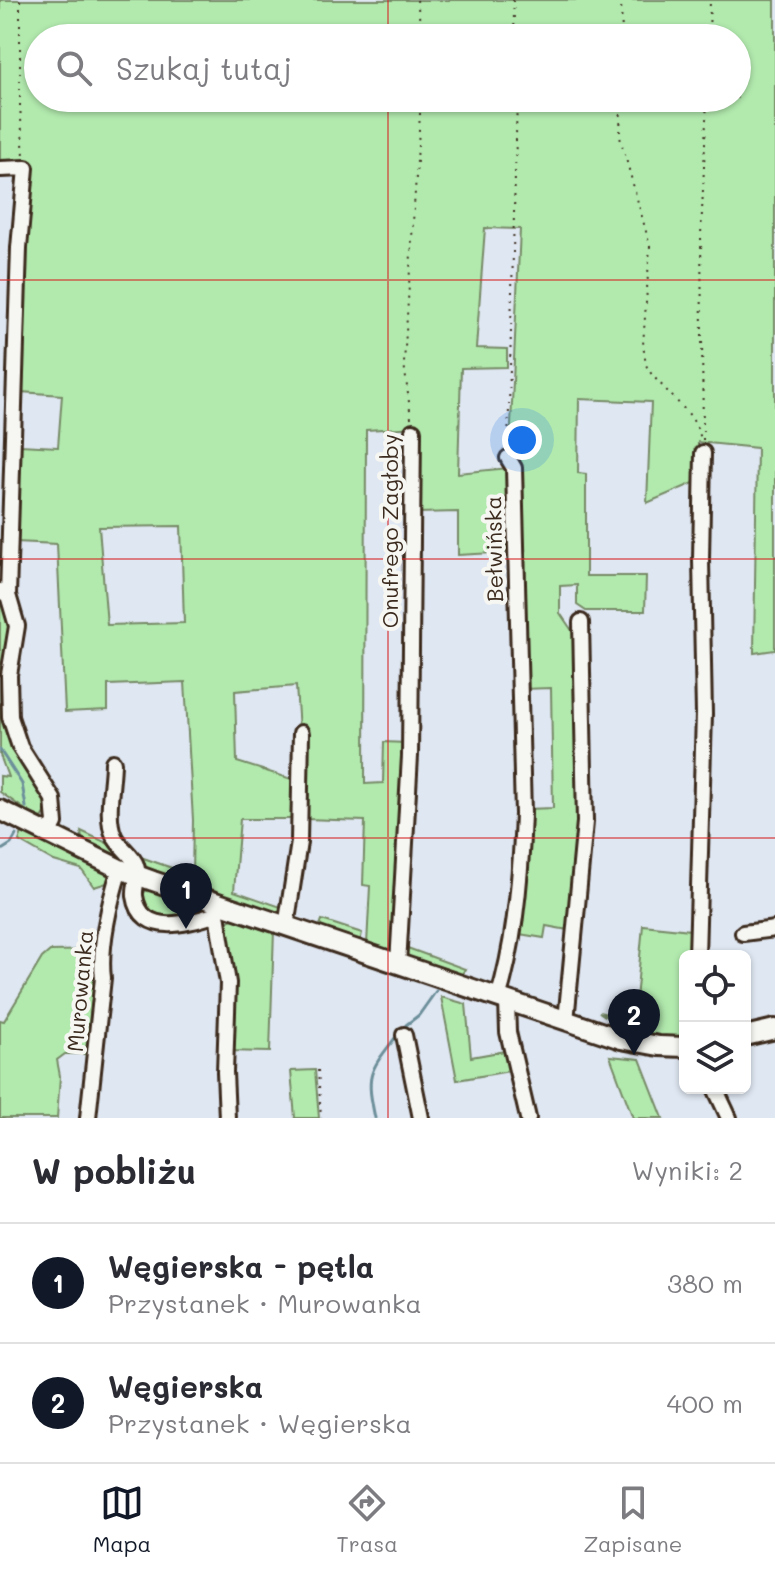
<!DOCTYPE html>
<html lang="pl">
<meta charset="utf-8">
<style>
:root{--surface:#fff;--page:#f2f2f3;--text:#2b2b33;--muted:#7c7c81;--line:#e1e1e2;--accent:#111827}
body{margin:0;font-family:Mali,sans-serif;background:var(--page);color:var(--text)}
.controls{position:absolute;right:24px;bottom:24px;display:grid;overflow:hidden;border-radius:12px;box-shadow:0 2px 6px #0004}
.controls button{width:72px;height:72px;display:grid;place-items:center;padding:0;border:0;border-bottom:2px solid var(--line);background:var(--surface);color:var(--text);font:40px sans-serif}
.you{position:absolute;left:522px;top:440px;width:28px;height:28px;margin:-20px;border:6px solid #fff;border-radius:50%;background:#1a73e8;box-shadow:0 0 0 12px #1a73e833}
.badge{display:grid;place-items:center;width:52px;height:52px;border-radius:50%;background:var(--accent);color:#fff;font-size:26px;font-weight:700}
.pin{position:absolute;translate:-50% -66px;filter:drop-shadow(0 2px 4px #0008)}
.pin::after{content:'';position:absolute;top:42px;width:28px;height:24px;background:inherit;clip-path:polygon(0 0,100% 0,50% 100%)}
.list{margin:0;padding:0;list-style:none}
h2{display:flex;justify-content:space-between;align-items:center;height:104px;margin:0;padding:0 32px;font-size:34px}
h2 small{font-size:26px;font-weight:400;color:var(--muted)}
.list li{display:grid;grid-template-columns:52px 1fr auto;gap:24px;align-items:center;box-sizing:border-box;height:120px;padding:0 32px;border-top:2px solid var(--line)}
.list b{display:block;font-size:30px;white-space:nowrap}
.list p{margin:0;font-size:26px;white-space:nowrap;color:var(--muted)}
.list em{font-size:26px;font-style:normal;color:var(--muted)}
.icon{flex:none;width:44px;height:44px;fill:none;stroke:currentColor;stroke-width:2;stroke-linecap:round;stroke-linejoin:round}
.map{position:relative;flex:none;width:775px;height:1118px;overflow:hidden}
.search{position:absolute;background:var(--surface);box-shadow:0 2px 6px #0004;left:24px;right:24px;top:24px;height:88px;display:flex;align-items:center;gap:20px;box-sizing:border-box;padding:0 28px;border-radius:44px;color:var(--muted);font-size:30px}
.sheet{height:344px;background:var(--surface)}
nav{display:flex;justify-content:space-around;align-items:center;box-sizing:border-box;height:112px;border-top:2px solid var(--line);background:var(--surface);font-size:22px;color:var(--muted)}
nav a{display:grid;justify-items:center;gap:4px}
nav .on{color:var(--accent)}
.map>svg:first-child{display:block}
</style>
<div class="map">
<svg width="775" height="1118" viewBox="0 0 775 1118">
<rect width="100%" height="100%" fill="#dfe7f2"/>
<filter id="ink" filterUnits="userSpaceOnUse"><feTurbulence type="fractalNoise" baseFrequency=".0125" numOctaves="2"/><feDisplacementMap in="SourceGraphic" scale="16" xChannelSelector="R" yChannelSelector="G"/><feConvolveMatrix kernelMatrix="1 2 1 2 8 2 1 2 1" color-interpolation-filters="sRGB"/></filter>
<g filter="url(#ink)">
<g fill="#b2eaae" stroke="#768a66" stroke-width="2" fill-rule="evenodd">
<path d="M0,0h775v650l-21,3 3,-205 -59,-6 -2,40 -49,21 4,-101 -72,-3 -1,74 8,1v102h60l-1,35h-59l-9,-6v-20l-17,1v27l17,25 2,180 -11,112 -22,-4 -2,12 -31,-5 14,-124 26,-1 -2,-120 -29,1 -4,-233 -8,-9 10,-218 -35,-1 -9,120 31,1v18l-46,1 -3,105 51,-5 3,84 -54,3v-43l-41,1 1,-86 -52,3 -1,354 18,-1 1,-41 22,1 -13,210 -26,-8 3,-59 -7,-1 2,-64 -60,-2 -9,-133 -61,5 2,71 61,19 -1,38h-57l-6,72 53,18 -4,7 -142,-48 -9,-14 60,21 1,-55 -8,-138 -77,3v25l-43,2 -8,-168 -41,-2 4,-97 38,2 4,-52 -41,-3 6,-220 -27,-6zM38,38h699v60h-699zM181,526l3,97 -77,2 -8,-98z"/>
<polygon points="0,595 13,618 4,696 49,807 42,818 30,813 0,792 0,776 8,777 0,755"/>
<polygon points="109,829 129,863 82,840 81,831 109,844"/>
<polygon points="23,830 110,872 110,882 94,887 81,869 54,861 19,841"/>
<path d="M146,890h3l54,19c-16,10 -37,10 -55,4l-7,-15z"/>
<polygon points="234,918 274,930 270,1052 228,1051 224,923"/>
<polygon points="322,920 362,933 360,942 319,928"/>
<path d="M643,925l47,5 2,26h-7v81c-39,0 -54,-2 -86,-25l35,9z"/>
<polygon points="402,946 465,969 461,976 401,956"/>
<polygon points="100,950 95,1054 65,1054 57,1060 60,1076 57,1118 0,1118 0,1020 4,1021 42,958 50,951"/>
<polygon points="441,997 466,1004 471,1057 505,1051 510,1071 457,1080"/>
<polygon points="610,1056 640,1059 663,1118 633,1118"/>
<polygon points="315,1070 319,1118 295,1118 291,1071"/>
</g>
<g fill="none" stroke-linecap="round" stroke-linejoin="round">
<g stroke="#6c8f9a" stroke-width="3">
<polyline points="0,750 22,784 26,807"/>
<polyline points="0,851 11,844 16,835"/>
<polyline points="406,1025 419,1015 436,991"/>
<path d="M375,1118c-9,-43 -7,-45 20,-80"/>
</g>
<g stroke="#3b2a1e" stroke-width="20">
<g id="minor">
<polyline points="0,169 26,168 19,248 8,595"/>
<polyline points="0,591 8,595 17,626 9,675 10,717 20,747 53,799 55,823 49,834"/>
<path d="M113,762c0,22 -8,54 1,74 5,11 18,18 22,29 4,10 -2,21 -1,31 6,42 55,27 82,18"/>
<polyline points="219,908 217,914 228,983 225,1072 227,1118"/>
<polyline points="286,927 299,842 301,733"/>
<polyline points="743,933 775,929"/>
<polyline points="697,956 704,714 701,560 703,453"/>
<polyline points="398,964 410,756 413,431"/>
<path d="M498,998c17,-54 23,-127 25,-184l-9,-346 -6,-10"/>
<polyline points="507,1001 508,1032 528,1118"/>
<polyline points="566,1021 585,822 581,622"/>
<polyline points="404,1035 421,1118"/>
<polyline points="715,1088 729,1118"/>
<path d="M88,1118l15,-140c-4,-31 7,-78 17,-109"/>
</g>
</g>
<g stroke="#3b2a1e" stroke-width="24">
<g id="major">
<polyline points="0,810 120,869 153,881 621,1039 659,1046 685,1047"/>
<polyline points="745,1036 775,1029"/>
</g>
</g>
<g stroke="#3b2a1e" stroke-width="2" stroke-dasharray="2 6" stroke-linecap="butt">
<polyline points="20,0 20,107 24,155"/>
<polyline points="417,0 422,38"/>
<polyline points="513,0 515,38"/>
<polyline points="621,0 622,38"/>
<polyline points="709,38 710,0"/>
<polyline points="621,98 620,137 650,246 643,345 646,365 652,375 688,413 696,425 702,441"/>
<polyline points="411,418 404,363 421,98"/>
<polyline points="703,440 701,235 707,98"/>
<polyline points="508,445 517,98"/>
<polyline points="318,1070 321,1118"/>
</g>
<use href="#minor" stroke="#f6f6f2" stroke-width="14"/>
<use href="#major" stroke="#f6f6f2" stroke-width="18"/>
</g>
</g>
<path fill="none" stroke="#d62828" stroke-width="2" stroke-opacity="0.55" d="M388,0v38M388,98v1020M0,280h775M0,559h775M0,838h775"/>
<g text-anchor="middle" stroke-width="8" stroke-linejoin="round" paint-order="stroke">
<g font-size="22" fill="#3b2a1e" stroke="#f6f6f2">
<text transform="translate(390 531) rotate(-90)" y="8">Onufrego Zagłoby</text>
<text transform="translate(494 549) rotate(-91)" y="8">Bełwińska</text>
<text transform="translate(80 991) rotate(-85)" y="8">Murowanka</text>
</g>
</g>
</svg>
<div class="controls">
<button><svg class="icon" aria-label="locate" viewBox="0 0 24 24"><circle cx="12" cy="12" r="6"/><path d="M12 2v4M12 18v4M2 12h4M18 12h4"/></svg></button>
<button><svg class="icon" aria-label="layers" viewBox="0 0 24 24"><path d="M12 4l9 5-9 5-9-5zM3 14l9 5 9-5"/></svg></button>
</div>
<div class="you"></div>
<div class="pin badge" style="left:186px;top:929px">1</div>
<div class="pin badge" style="left:634px;top:1055px">2</div>
<div class="search"><svg class="icon" aria-label="search" viewBox="0 0 24 24"><circle cx="10" cy="10" r="6"/><path d="M15 15l6 6"/></svg>Szukaj tutaj</div>
</div>
<section class="sheet">
<h2>W pobliżu<small>Wyniki: 2</small></h2>
<ul class="list">
<li><span class="badge">1</span><div><b>Węgierska - pętla</b><p>Przystanek · Murowanka</p></div><em>380 m</em></li>
<li><span class="badge">2</span><div><b>Węgierska</b><p>Przystanek · Węgierska</p></div><em>400 m</em></li>
</ul>
</section>
<nav>
<a class="on"><svg class="icon" aria-label="map" viewBox="0 0 24 24"><path d="M3 6l6-2 6 2 6-2v14l-6 2-6-2-6 2zM9 4v14M15 6v14"/></svg>Mapa</a>
<a><svg class="icon" aria-label="directions" viewBox="0 0 24 24"><path d="M12 3l9 9-9 9-9-9zM9 14v-3h6M13 9l2 2-2 2"/></svg>Trasa</a>
<a><svg class="icon" aria-label="saved" viewBox="0 0 24 24"><path d="M7 4h10v16l-5-4-5 4z"/></svg>Zapisane</a>
</nav>
